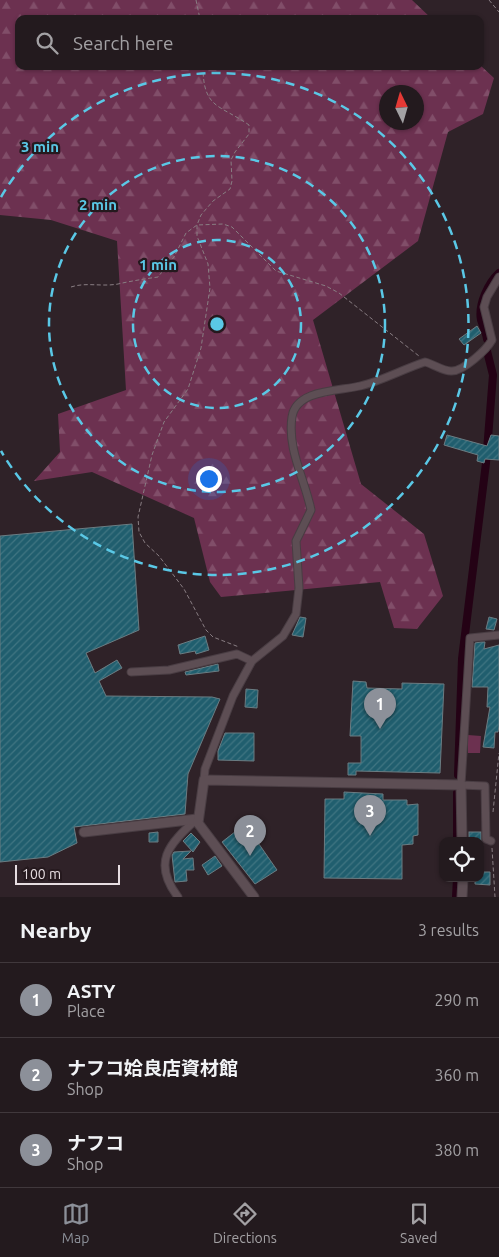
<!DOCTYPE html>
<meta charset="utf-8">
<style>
:root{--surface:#231a1e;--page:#2b2327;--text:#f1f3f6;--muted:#a3a1a4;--line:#40383c;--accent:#8c9099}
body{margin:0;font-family:Ubuntu,"Noto Sans JP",sans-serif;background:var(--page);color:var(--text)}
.controls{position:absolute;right:15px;bottom:15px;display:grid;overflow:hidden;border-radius:10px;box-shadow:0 1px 4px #0004}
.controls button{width:45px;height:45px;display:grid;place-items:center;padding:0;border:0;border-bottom:1px solid var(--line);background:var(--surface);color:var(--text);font:25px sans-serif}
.compass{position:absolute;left:379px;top:85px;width:45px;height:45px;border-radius:50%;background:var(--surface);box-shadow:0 1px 4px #0004;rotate:355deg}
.scale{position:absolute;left:15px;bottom:12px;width:105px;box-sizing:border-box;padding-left:5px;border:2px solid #e6dde1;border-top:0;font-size:14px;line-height:18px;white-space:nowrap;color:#e6dde1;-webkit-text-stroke:4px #25191e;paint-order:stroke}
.you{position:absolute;left:208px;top:478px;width:18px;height:18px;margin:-12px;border:4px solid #fff;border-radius:50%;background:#1a73e8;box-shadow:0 0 0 8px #1a73e833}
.badge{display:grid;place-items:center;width:32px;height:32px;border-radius:50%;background:var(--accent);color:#fff;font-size:16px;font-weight:700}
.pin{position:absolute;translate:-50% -41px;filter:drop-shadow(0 1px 2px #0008)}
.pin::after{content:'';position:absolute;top:26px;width:18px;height:15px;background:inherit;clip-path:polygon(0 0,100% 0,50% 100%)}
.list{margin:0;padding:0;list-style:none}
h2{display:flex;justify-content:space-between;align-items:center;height:65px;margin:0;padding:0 20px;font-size:21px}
h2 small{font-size:16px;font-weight:400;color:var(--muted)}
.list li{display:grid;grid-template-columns:32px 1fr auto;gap:15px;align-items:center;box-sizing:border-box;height:75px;padding:0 20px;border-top:1px solid var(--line)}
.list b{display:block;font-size:19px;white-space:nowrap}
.list p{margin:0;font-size:16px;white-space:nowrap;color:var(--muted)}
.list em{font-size:16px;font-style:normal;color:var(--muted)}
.icon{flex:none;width:28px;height:28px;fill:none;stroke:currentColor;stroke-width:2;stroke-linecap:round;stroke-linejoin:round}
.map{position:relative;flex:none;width:499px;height:897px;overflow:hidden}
.search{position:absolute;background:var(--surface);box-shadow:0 1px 4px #0004;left:15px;right:15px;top:15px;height:55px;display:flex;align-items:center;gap:12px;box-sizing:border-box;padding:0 18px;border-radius:10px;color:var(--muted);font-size:19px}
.sheet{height:290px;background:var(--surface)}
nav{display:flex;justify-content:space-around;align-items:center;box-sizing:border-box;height:70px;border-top:1px solid var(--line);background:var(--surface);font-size:14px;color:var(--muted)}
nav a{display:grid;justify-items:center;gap:2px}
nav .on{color:var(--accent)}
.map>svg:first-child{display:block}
</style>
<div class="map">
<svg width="499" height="897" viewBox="0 0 499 897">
<defs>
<pattern id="forest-firs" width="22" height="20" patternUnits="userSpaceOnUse" patternTransform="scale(1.25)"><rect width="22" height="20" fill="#6c3150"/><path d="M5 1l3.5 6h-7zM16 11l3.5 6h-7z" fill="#814e69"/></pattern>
<pattern id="building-hatch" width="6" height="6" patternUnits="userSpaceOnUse" patternTransform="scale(1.25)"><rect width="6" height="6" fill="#205e6e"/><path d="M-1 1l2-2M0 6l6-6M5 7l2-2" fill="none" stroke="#407582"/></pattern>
</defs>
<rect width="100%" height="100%" fill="#2f2228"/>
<path fill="url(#forest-firs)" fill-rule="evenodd" d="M0,0h412l20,19h-413v47l461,-1 14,13 -11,36 -35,18 -30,109 -105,79 48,164 63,50 19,62 -26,33 -23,-1 -14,-46 -159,15 -11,-15 -16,-64 -102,-46 -58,9 26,-29 -2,-38 68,-24 -9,-149 -66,-21 -51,-5zM386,92h30v30h-30z"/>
<polygon fill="#6c3150" points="468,735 481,736 480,753 468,753"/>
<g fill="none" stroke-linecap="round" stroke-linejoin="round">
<g stroke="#240215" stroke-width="8">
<path d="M487,339c-1,-7 -4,-13 -6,-19 -3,-15 7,-37 18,-47"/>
<polyline points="458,775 462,659 486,463 493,375 487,351"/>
<polyline points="457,793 457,841"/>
<polyline points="456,897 457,878"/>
</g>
</g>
<g fill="url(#building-hatch)" stroke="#6b7c82">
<polygon points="477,326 481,333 464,345 459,339"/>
<polygon points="447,435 487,446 491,435 499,436 499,460 485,459 484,463 477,461 478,455 444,445"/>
<polygon points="132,524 139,630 86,653 95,673 117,660 122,668 99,681 106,696 212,697 220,699 188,774 185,814 74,827 77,843 48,857 0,862 0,536"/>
<polygon points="300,617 306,618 303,637 292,635"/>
<polygon points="489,617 497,619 494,630 486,629"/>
<polygon points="205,636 209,650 196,654 195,651 180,654 178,645"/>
<polygon points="481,642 485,642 484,649 499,645 499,726 498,732 495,732 494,748 483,747 490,707 487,707 488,687 472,687 475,643"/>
<polygon points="218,664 219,671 186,675 185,672"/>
<polygon points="353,681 366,682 367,688 402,689 402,683 444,684 440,773 356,771 356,775 348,775 348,763 361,763 361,736 350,736"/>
<polygon points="246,689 258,690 257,708 245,707"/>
<polygon points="225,733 254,733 254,761 218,760 218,751"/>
<polygon points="344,792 383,794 383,800 407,800 407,805 418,804 418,835 413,836 413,844 402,845 402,879 324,878 325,799 344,799"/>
<polygon points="245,824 277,870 255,884 222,842"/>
<polygon points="158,832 158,842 149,842 149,833"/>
<rect x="469" y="832" width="12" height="9"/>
<polygon points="191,833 200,842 193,852 183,841"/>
<polygon points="191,851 183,859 193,858 194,870 186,870 187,881 175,882 172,855 174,852"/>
<polygon points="215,856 222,866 208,875 202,865"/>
<polygon points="480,872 490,872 490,885 475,884 475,878 480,878"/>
</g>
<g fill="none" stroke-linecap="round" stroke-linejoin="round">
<g stroke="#493d43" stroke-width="9">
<g id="minor">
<polyline points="131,672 169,670 237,654 252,661"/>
<path d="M204,780l1,-11 28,-73 19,-35 31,-25 13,-22 3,-26 -3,-47 15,-31c-6,-30 -24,-61 -19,-93 4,-28 48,-26 68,-31 22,-5 43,-17 65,-24 8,2 18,9 26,9 12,1 36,-22 41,-31l-8,-33 3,-10 12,-20"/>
<polyline points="491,841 486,839 485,786 461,785 470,638 499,635"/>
<path d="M178,897c-26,-34 -10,-53 19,-78"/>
</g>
</g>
<g stroke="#493d43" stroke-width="11">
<g id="tertiary">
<polyline points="84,832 197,819"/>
<polyline points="254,897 198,823 204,780 461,785 462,841"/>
<polyline points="462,897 463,878"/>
</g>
</g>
<g stroke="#897e83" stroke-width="1" stroke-dasharray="4 2.5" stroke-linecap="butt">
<polyline points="196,0 200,19"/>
<polyline points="489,0 499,12"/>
<path d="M203,66c0,43 16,38 46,59v9l-14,18 -4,8 1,21 -2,8 -17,12 -12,14 -4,10v11l11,28 2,24 -9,60 -13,41 -24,33 -12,33 -14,62 1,15 6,11 14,13 25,33 22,41 7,7 26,10"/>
<path d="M71,287c15,-5 31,0 47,-3 13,-3 26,-5 40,-7l16,-20 12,-24 11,-8 26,-1 9,3 44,44 50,15 13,7 80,63"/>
<polyline points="493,812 499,753"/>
<polyline points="492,848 495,897"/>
</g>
<use href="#minor" stroke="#5d4e54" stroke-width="7"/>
<use href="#tertiary" stroke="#5d4e54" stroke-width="9"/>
</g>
<g fill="none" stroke="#5ac8e6" stroke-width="2.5" stroke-dasharray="9 6">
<circle cx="217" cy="324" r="84"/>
<circle cx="217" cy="324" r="168"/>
<path d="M1 197A251 251 0 1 1 1 451"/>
</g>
<circle cx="217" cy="324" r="8" fill="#5ac8e6" stroke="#25191e" stroke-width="2.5"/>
<g font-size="15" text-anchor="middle" font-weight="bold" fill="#5ac8e6" stroke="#25191e" stroke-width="4.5" stroke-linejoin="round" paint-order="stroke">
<text x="40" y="152">3 min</text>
<text x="98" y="210">2 min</text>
<text x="158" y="270">1 min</text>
</g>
</svg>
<div class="controls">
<button><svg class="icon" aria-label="locate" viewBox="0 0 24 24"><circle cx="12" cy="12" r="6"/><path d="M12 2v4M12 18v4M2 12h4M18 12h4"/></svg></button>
</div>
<svg class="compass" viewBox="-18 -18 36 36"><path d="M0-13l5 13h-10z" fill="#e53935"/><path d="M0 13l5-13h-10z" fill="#a3a1a4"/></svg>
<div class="scale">100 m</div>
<div class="you"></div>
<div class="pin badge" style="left:380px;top:729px">1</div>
<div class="pin badge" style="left:250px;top:856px">2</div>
<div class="pin badge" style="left:370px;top:836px">3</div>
<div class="search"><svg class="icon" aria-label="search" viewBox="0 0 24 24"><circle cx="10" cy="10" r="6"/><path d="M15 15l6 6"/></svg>Search here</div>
</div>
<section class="sheet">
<h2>Nearby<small>3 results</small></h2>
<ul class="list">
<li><span class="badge">1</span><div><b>ASTY</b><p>Place</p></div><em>290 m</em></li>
<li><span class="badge">2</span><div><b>ナフコ姶良店資材館</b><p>Shop</p></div><em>360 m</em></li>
<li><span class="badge">3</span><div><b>ナフコ</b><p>Shop</p></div><em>380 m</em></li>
</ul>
</section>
<nav>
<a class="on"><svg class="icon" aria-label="map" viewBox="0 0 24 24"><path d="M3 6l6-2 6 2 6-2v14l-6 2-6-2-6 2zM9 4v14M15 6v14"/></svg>Map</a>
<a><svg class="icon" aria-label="directions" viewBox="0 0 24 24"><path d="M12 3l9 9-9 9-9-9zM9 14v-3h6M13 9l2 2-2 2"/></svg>Directions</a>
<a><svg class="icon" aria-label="saved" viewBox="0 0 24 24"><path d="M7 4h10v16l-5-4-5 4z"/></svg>Saved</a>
</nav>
